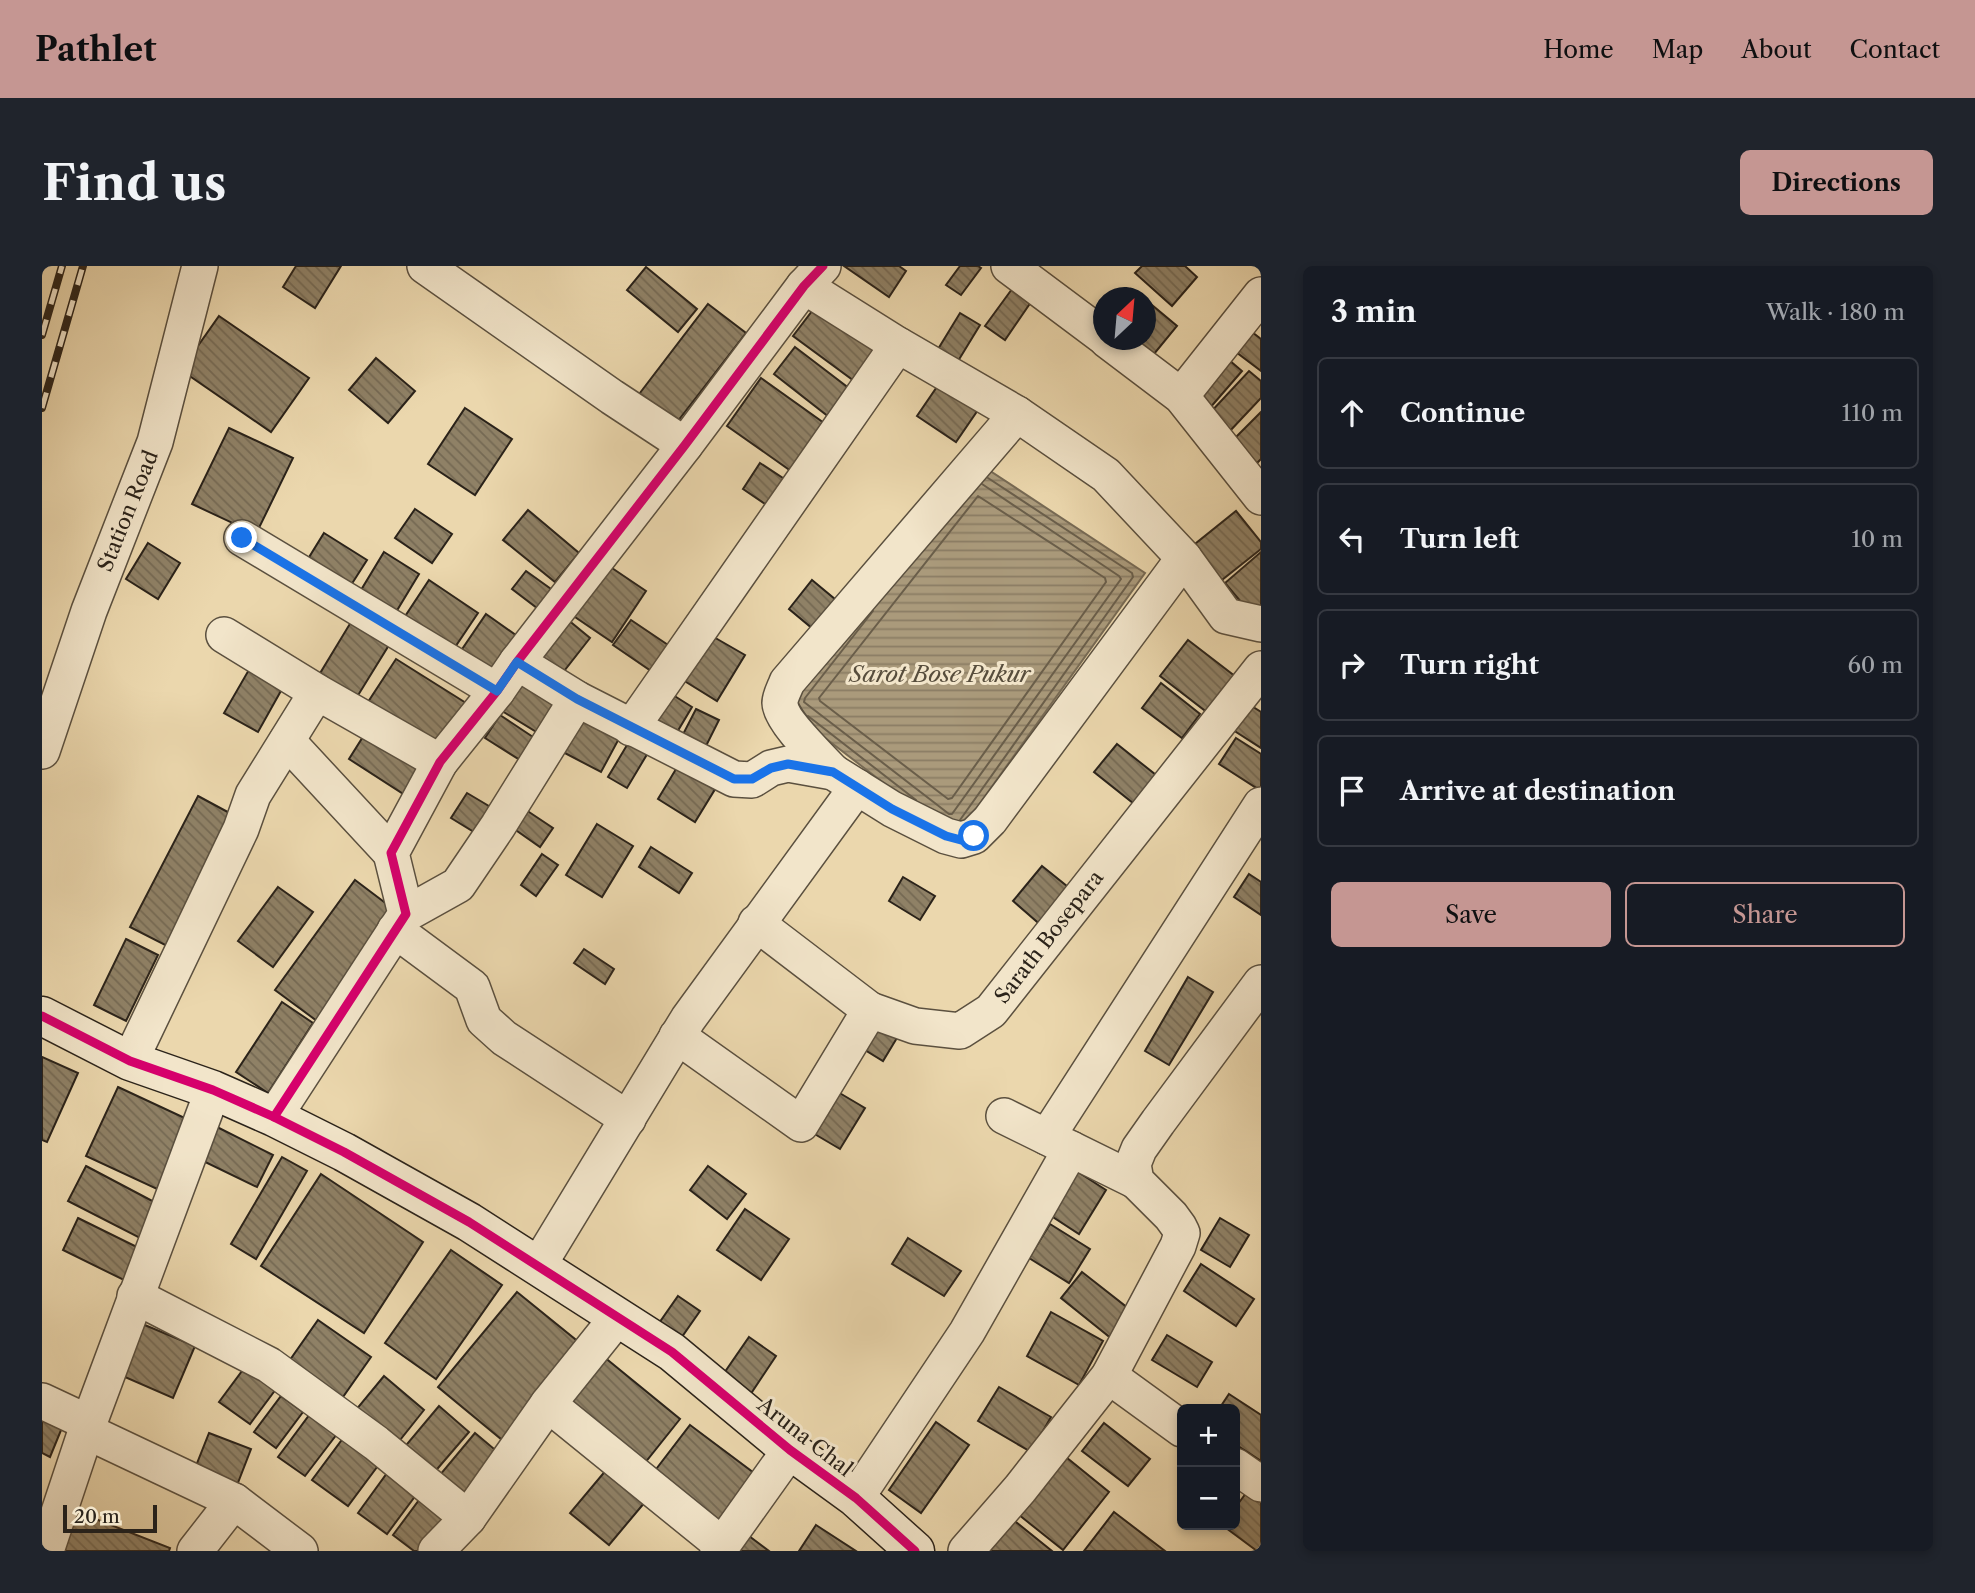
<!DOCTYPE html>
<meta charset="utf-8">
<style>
:root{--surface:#171b24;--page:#20242c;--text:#f1f3f6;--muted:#9ea1a6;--line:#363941;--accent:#c59692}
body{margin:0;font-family:"Libre Caslon Text",serif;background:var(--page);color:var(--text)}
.controls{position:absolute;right:21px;bottom:21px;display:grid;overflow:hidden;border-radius:10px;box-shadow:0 4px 10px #0003}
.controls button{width:63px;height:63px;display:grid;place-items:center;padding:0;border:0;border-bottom:2px solid var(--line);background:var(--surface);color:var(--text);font:35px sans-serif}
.compass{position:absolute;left:1051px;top:21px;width:63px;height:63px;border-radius:50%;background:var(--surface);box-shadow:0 4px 10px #0003;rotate:26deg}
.scale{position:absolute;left:21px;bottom:18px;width:94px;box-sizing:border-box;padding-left:7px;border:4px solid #2b231a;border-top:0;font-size:19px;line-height:24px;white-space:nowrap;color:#2b231a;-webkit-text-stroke:5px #f2e5ca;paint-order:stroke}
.stop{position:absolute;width:21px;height:21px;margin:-16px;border:5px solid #1a73e8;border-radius:50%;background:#fff}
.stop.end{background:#1a73e8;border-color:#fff;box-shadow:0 2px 7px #0008}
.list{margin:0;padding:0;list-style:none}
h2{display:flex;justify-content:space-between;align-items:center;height:91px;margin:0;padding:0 28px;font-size:30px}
h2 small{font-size:23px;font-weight:400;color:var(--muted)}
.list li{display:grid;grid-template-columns:46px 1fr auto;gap:21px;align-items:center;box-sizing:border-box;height:112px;margin:0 14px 14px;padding:0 14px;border:2px solid var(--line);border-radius:10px}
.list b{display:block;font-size:26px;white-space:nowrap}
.list em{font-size:23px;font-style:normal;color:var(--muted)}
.actions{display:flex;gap:14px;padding:21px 28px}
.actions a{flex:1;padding:16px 0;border:2px solid var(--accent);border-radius:10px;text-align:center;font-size:24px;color:var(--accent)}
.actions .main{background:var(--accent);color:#111}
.icon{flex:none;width:38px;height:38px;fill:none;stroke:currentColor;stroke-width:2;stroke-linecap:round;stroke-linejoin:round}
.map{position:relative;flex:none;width:1219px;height:1285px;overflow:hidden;border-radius:10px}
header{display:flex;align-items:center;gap:42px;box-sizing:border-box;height:98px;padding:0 35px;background:var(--accent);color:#111}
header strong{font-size:33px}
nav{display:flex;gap:38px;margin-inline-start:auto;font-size:24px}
.intro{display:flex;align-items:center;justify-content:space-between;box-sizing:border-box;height:168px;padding:0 42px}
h1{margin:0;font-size:49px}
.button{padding:18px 32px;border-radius:10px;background:var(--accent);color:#111;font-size:24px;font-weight:700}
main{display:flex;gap:42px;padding:0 42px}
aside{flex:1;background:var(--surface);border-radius:10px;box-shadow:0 4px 10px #0003}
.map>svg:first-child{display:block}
</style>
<header>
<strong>Pathlet</strong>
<nav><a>Home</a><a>Map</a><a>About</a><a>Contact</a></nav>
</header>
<div class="intro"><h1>Find us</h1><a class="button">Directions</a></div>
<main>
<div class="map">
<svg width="1219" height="1285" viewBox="0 0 1219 1285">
<defs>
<pattern id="water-rules" width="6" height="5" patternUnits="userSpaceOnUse" patternTransform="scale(1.75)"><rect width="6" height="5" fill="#aa9a7b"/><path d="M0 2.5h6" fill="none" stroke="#8b7d64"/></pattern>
<pattern id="building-back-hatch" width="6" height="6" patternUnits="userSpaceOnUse" patternTransform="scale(1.75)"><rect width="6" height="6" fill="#8f8166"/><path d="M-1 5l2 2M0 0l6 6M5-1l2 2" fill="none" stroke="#756953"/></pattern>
</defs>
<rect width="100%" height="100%" fill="#ebd7ad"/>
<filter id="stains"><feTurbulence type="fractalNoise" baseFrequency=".00286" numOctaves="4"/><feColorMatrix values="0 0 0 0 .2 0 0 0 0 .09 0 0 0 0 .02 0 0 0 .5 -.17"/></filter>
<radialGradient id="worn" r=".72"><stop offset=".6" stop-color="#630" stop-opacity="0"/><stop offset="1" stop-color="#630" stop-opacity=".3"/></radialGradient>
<polygon fill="url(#water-rules)" stroke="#776a54" stroke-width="2" points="930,193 1103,307 913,572 739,438"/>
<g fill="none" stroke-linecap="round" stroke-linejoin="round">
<g stroke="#6a5e4a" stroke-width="2">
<polygon points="936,230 1063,312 1064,316 910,532 906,533 778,435 777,432"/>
<polyline points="831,345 763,432 762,436 907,548 910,548 1079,313 1077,310 940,218"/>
<polyline points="766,450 874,534"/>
<polyline points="918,554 1091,311 1090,307 946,212"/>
</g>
</g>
<g fill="url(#building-back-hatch)" stroke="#2b231a" stroke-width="2">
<polygon points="254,0 299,0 273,42 241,21"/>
<polygon points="802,0 857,0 864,5 847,31"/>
<polygon points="918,0 936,0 939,2 919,29 904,19"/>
<polygon points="1100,0 1143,0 1155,11 1130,40 1093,7"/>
<polygon points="604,1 655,43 636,66 585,24"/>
<polygon points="970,23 989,36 963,74 943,60"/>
<polygon points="1089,23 1100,32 1082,32"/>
<polygon points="1104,34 1135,60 1107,94 1081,74 1104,74"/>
<polygon points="777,36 844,86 819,120 751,70"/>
<polygon points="666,38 704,67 625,169 588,140"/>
<polygon points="918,47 938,59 910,105 890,93"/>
<polygon points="177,50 267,112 229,166 139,104"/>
<polygon points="1210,66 1219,73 1219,105 1194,86"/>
<polygon points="753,81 808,123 787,151 732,108"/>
<polygon points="334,92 373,125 346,157 307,124"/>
<polygon points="1187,94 1200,105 1167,143 1154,131"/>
<polygon points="1207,105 1219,115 1219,132 1186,167 1166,149"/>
<polygon points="719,112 782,157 749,205 685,160"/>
<polygon points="899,115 938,141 914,176 875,150"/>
<polygon points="423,142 470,173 433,229 386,198"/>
<polygon points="1219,146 1219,193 1214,198 1191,174"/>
<polygon points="187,162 251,192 214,268 150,238"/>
<polygon points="718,197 750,218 732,244 701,223"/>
<polygon points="373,243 410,268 390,297 353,272"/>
<polygon points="486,244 537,287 513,316 461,274"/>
<polygon points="1194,245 1219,276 1219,283 1171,321 1143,286"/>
<polygon points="282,267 325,294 304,327 261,301"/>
<polygon points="106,277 138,297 116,333 84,313"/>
<polygon points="342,286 377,308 348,356 313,334"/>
<polygon points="1219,286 1219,341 1210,349 1183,317"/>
<polygon points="564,298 604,325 570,376 530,349"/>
<polygon points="484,305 509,323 495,342 470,323"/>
<polygon points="387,314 436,347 405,393 356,361"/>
<polygon points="770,314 794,334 771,363 747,343"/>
<polygon points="444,348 478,372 446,418 412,395"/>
<polygon points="525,353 548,372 515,414 491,395"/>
<polygon points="589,354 632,383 615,409 571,379"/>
<polygon points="309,356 347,379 315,431 277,409"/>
<polygon points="663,366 703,389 675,435 636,411"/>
<polygon points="1146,374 1194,411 1166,447 1118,410"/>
<polygon points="354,393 424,437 396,480 326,436"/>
<polygon points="212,395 245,414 216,466 182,447"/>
<polygon points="480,413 525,440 506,473 460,445"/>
<polygon points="1119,417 1158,448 1140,472 1100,442"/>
<polygon points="623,424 650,441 628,478 600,461"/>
<polygon points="1208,439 1219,446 1219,482 1191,464"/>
<polygon points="654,443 677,454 658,492 635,480"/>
<polygon points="541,446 580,467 559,506 519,485"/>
<polygon points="458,449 503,479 489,501 443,472"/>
<polygon points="324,466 380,503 363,529 307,493"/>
<polygon points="1194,472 1219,488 1219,525 1177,498"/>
<polygon points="588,474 607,485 585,522 566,511"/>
<polygon points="1075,478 1114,509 1091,537 1052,506"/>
<polygon points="637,498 675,520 653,556 616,533"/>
<polygon points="425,527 452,543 437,569 409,552"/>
<polygon points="156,530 195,551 127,681 88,661"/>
<polygon points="481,542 511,562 498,581 468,560"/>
<polygon points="555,558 591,580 560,631 524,609"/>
<polygon points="609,581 650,607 637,627 597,601"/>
<polygon points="500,588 516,599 494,630 479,619"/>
<polygon points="1000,600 1031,625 1001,661 971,635"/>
<polygon points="1207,608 1219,616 1219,649 1192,631"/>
<polygon points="861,611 893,630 878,654 847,635"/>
<polygon points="313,614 354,645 275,755 233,724"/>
<polygon points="236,621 271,646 231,701 196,675"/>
<polygon points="84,673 116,689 84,755 52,739"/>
<polygon points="542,683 572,703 563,718 532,697"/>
<polygon points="1146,711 1171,726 1127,799 1103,785"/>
<polygon points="240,736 271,757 226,827 194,806"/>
<polygon points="837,749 861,762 841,795 818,781"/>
<polygon points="0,791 36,807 5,876 0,874"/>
<polygon points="784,819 823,842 798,883 759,860"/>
<polygon points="76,821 147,854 115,923 44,890"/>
<polygon points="173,860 231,889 215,921 157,893"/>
<polygon points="240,891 265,905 214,993 189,978"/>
<polygon points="1025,899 1064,924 1037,968 997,942"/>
<polygon points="44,900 116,938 98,972 26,935"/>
<polygon points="666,900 704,928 685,953 648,924"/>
<polygon points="279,908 381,976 322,1067 219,1000"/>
<polygon points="703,943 747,973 719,1014 675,984"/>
<polygon points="36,952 103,985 88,1017 21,984"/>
<polygon points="1178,952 1207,969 1188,1001 1159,984"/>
<polygon points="1008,958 1048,983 1027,1017 987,992"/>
<polygon points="866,972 919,1005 902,1030 850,998"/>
<polygon points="409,984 460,1019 394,1113 343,1077"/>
<polygon points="1159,998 1212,1033 1194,1060 1142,1025"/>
<polygon points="1040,1006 1091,1046 1070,1073 1019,1032"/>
<polygon points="475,1026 544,1082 465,1178 396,1121"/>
<polygon points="636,1030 658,1045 637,1075 615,1060"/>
<polygon points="1009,1046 1061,1075 1037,1119 985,1090"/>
<polygon points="276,1054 329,1091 296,1138 243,1101"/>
<polygon points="98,1057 153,1080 131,1132 76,1108"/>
<polygon points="1125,1069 1170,1096 1155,1121 1110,1094"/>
<polygon points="707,1071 734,1090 706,1132 678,1113"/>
<polygon points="556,1086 638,1153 598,1203 515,1136"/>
<polygon points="206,1097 237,1119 208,1158 177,1136"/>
<polygon points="342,1110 382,1144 354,1179 313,1145"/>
<polygon points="957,1121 1009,1151 989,1186 936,1155"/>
<polygon points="1187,1128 1219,1149 1219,1195 1193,1178 1193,1143 1177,1143"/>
<polygon points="239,1130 261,1146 234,1182 212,1166"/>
<polygon points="397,1140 427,1166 390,1209 360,1184"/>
<polygon points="0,1142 24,1152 8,1191 0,1187"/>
<polygon points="268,1148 295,1168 263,1210 236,1191"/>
<polygon points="894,1156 927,1179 879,1247 847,1224"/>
<polygon points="1062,1157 1108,1193 1086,1220 1040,1185"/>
<polygon points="648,1159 716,1210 672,1267 605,1215"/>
<polygon points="167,1167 209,1183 192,1227 150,1210"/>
<polygon points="433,1167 464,1193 422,1241 392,1216"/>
<polygon points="302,1171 338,1197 306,1240 270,1214"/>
<polygon points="1019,1187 1067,1226 1021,1284 972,1245"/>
<polygon points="348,1203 377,1225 345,1268 316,1247"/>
<polygon points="565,1203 603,1236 567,1279 528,1247"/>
<polygon points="1210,1219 1219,1225 1219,1285 1215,1285 1180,1259 1193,1259 1193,1242"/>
<polygon points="383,1226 415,1250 390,1285 372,1285 351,1269"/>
<polygon points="33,1245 128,1282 127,1285 17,1285"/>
<polygon points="1072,1246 1123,1285 1042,1285"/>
<polygon points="969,1252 1010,1285 943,1285"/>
<polygon points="774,1259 814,1285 757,1285"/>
<polygon points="703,1267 727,1285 688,1285"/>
</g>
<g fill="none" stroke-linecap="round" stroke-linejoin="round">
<g stroke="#5b503f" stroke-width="38">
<g id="street">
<polyline points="383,0 570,131 643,179"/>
<polyline points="967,0 1062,71"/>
<polyline points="762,20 856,79 975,148 1064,209 1142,292 1184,350 1219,358"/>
<polyline points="1065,74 1139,130 1219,231"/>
<polyline points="1139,130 1219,29"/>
<polyline points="200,272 455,425"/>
<polyline points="182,369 275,426 398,496"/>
<polyline points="475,396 535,433 692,513 710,514 729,502 746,498 791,506 850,543 904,570 919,574 932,570 948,554 1142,292"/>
<polyline points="589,462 856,79"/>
<polyline points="245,475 349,587"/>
<polyline points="0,485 47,345 113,176 158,0"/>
<path d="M791,506c-12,-13 -53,-52 -53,-69 0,-7 5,-15 7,-21l230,-268"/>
<polyline points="364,648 416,619 456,560 535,433"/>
<polyline points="714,657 828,744"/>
<polyline points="353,664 430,721 442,754 462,772 586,853"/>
<polyline points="635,770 759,858 828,744 873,760 918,765 949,745 1219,403"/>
<polyline points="88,795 199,563 211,529 275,426"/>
<polyline points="962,850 1094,915"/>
<polyline points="232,851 364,648 349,587 398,496 455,425 475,396 643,179 762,20 781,0"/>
<polyline points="1005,871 1219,539"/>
<polyline points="496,1000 646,753 815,521"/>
<polyline points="93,1030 227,1099 334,1177 426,1252"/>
<polyline points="1067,1110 1140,1163"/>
<polyline points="0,1135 47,1157"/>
<polyline points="506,1138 680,1279"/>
<polyline points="44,1165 192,1235 258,1285"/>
<polyline points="1193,1200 1219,1218"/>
<polyline points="814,1232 925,1066 1029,883"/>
<polyline points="4,1285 44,1165 171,824"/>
<polyline points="153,1285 192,1235"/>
<polyline points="394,1285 426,1252 506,1138 575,1052"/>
<polyline points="676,1285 748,1184"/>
<polyline points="924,1285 978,1223 1067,1110 1136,980 1140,967 1137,961 1129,950 1094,915 1091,898 1097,883 1116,856 1219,717"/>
</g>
</g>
<g stroke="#2b231a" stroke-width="41">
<polyline id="secondary" points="0,750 88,795 171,824 232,851 302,886 427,956 630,1086 748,1184 814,1232 873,1285"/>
</g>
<use href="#street" stroke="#f2e5ca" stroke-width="35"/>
<use href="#secondary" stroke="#f2e5ca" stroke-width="38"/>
<g stroke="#2b231a" stroke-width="8">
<g id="rail">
<polyline points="0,69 20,0"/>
<polyline points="0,142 41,0"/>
</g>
</g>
<use href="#rail" stroke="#f2e5ca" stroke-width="5" stroke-dasharray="16" stroke-linecap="butt"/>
<g stroke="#f2e5ca" stroke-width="13">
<g id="cycleway">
<polyline points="0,750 88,795 171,824 232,851 302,886 427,956 630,1086 748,1184 814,1232 873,1285"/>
<polyline points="232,851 364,648 349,587 398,496 455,425 475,396 643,179 762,20 781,0"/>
</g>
</g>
<use href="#cycleway" stroke="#d6006c" stroke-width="9"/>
</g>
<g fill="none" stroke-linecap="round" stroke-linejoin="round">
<polyline stroke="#1a73e8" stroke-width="9" points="200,272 455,425 475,396 535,433 692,513 710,513 729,502 746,498 791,506 850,543 904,570 919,574 932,570"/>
</g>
<g text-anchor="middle" stroke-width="6" stroke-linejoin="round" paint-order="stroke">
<g font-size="21" fill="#2b231a" stroke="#f2e5ca">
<text transform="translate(86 245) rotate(-68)" y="7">Station Road</text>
<text transform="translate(1007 671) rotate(-52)" y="7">Sarath Bosepara</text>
<text transform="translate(763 1171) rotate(38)" y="7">Aruna Chal</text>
</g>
<g font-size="23" font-style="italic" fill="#574d3c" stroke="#f2e5ca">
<text x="898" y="416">Sarot Bose Pukur</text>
</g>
</g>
<rect width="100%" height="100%" filter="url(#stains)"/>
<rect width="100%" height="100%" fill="url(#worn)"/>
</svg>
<div class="controls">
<button>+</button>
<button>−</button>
</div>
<svg class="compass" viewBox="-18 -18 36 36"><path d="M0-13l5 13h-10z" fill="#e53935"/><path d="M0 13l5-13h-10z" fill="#9ea1a6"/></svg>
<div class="scale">20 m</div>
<div class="stop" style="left:932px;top:570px"></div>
<div class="stop end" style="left:200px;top:272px"></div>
</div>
<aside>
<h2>3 min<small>Walk · 180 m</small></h2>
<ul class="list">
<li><svg class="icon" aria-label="ahead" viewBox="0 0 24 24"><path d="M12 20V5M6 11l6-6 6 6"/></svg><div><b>Continue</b></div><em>110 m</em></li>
<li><svg class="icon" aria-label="left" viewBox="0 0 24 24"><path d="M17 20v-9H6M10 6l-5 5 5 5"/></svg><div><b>Turn left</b></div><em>10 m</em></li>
<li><svg class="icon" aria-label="right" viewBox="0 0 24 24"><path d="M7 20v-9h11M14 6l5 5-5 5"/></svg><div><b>Turn right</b></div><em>60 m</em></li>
<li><svg class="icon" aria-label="arrive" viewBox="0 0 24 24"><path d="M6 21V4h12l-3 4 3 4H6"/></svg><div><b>Arrive at destination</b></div></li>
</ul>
<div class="actions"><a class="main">Save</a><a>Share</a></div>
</aside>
</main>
